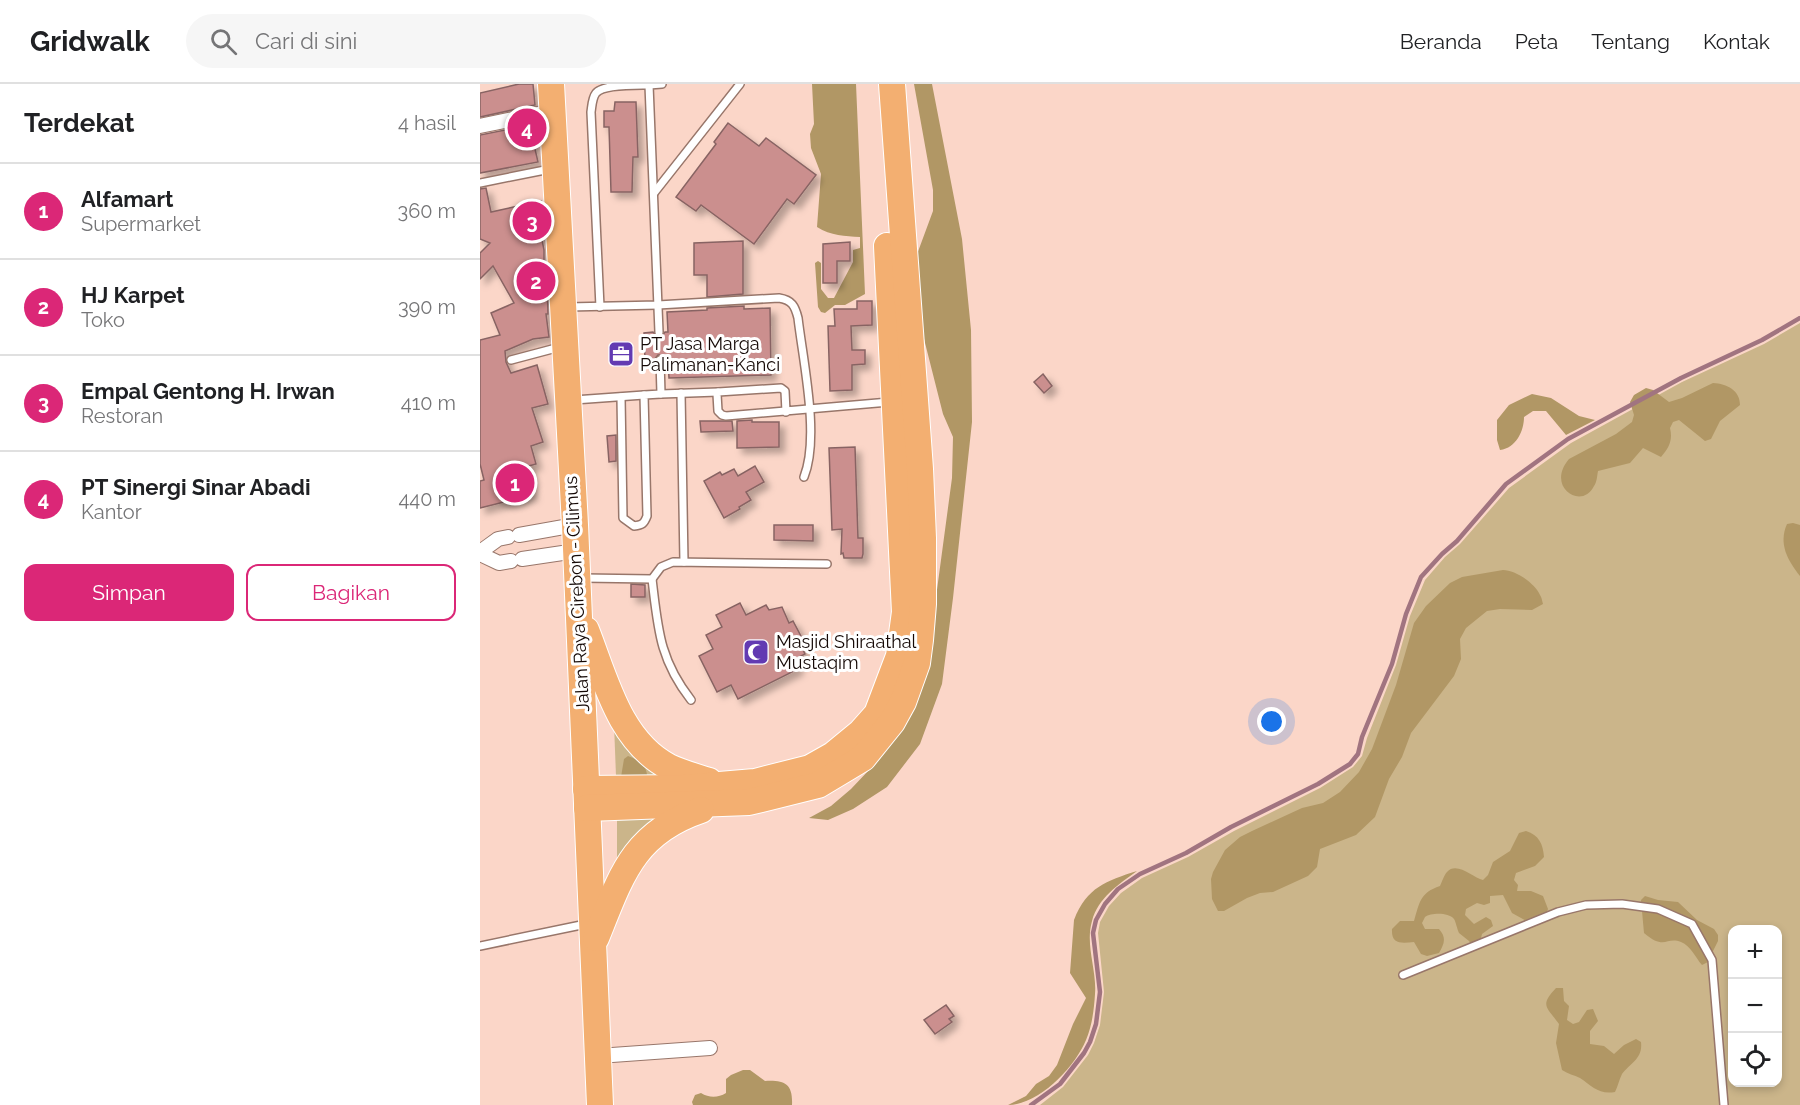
<!DOCTYPE html>
<html lang="id">
<meta charset="utf-8">
<style>
:root{--surface:#fff;--page:#f6f6f6;--text:#202124;--muted:#757577;--line:#e0e0e0;--accent:#db2777}
body{margin:0;font-family:Raleway,sans-serif;background:var(--page);color:var(--text)}
.controls{position:absolute;right:18px;bottom:18px;display:grid;overflow:hidden;border-radius:12px;box-shadow:0 3px 9px #0003}
.controls button{width:54px;height:54px;display:grid;place-items:center;padding:0;border:0;border-bottom:2px solid var(--line);background:var(--surface);color:var(--text);font:30px sans-serif}
.you{position:absolute;left:792px;top:638px;width:21px;height:21px;margin:-15px;border:4px solid #fff;border-radius:50%;background:#1a73e8;box-shadow:0 0 0 9px #1a73e833}
.badge{display:grid;place-items:center;width:39px;height:39px;border-radius:50%;background:var(--accent);color:#fff;font-size:20px;font-weight:700}
.pin{position:absolute;translate:-50% -50%;border:3px solid #fff;box-shadow:0 2px 6px #0006}
.list{margin:0;padding:0;list-style:none}
h2{display:flex;justify-content:space-between;align-items:center;height:78px;margin:0;padding:0 24px;font-size:26px}
h2 small{font-size:20px;font-weight:400;color:var(--muted)}
.list li{display:grid;grid-template-columns:39px 1fr auto;gap:18px;align-items:center;box-sizing:border-box;height:96px;padding:0 24px;border-top:2px solid var(--line)}
.list b{display:block;font-size:22px;white-space:nowrap}
.list p{margin:0;font-size:20px;white-space:nowrap;color:var(--muted)}
.list em{font-size:20px;font-style:normal;color:var(--muted)}
.actions{display:flex;gap:12px;padding:18px 24px}
.actions a{flex:1;padding:14px 0;border:2px solid var(--accent);border-radius:12px;text-align:center;font-size:21px;color:var(--accent)}
.actions .main{background:var(--accent);color:#fff}
.icon{flex:none;width:33px;height:33px;fill:none;stroke:currentColor;stroke-width:2;stroke-linecap:round;stroke-linejoin:round}
.map{position:relative;flex:none;width:1320px;height:1021px;overflow:hidden}
header{display:flex;align-items:center;gap:36px;box-sizing:border-box;height:84px;padding:0 30px;background:var(--surface);border-bottom:2px solid var(--line)}
header strong{font-size:28px}
nav{display:flex;gap:33px;margin-inline-start:auto;font-size:21px}
.search{width:420px;height:54px;background:var(--page);display:flex;align-items:center;gap:15px;box-sizing:border-box;padding:0 21px;border-radius:33px;color:var(--muted);font-size:22px}
main{display:flex}
aside{flex:1;background:var(--surface)}
.map>svg:first-child{display:block}
</style>
<header>
<strong>Gridwalk</strong>
<div class="search"><svg class="icon" aria-label="search" viewBox="0 0 24 24"><circle cx="10" cy="10" r="6"/><path d="M15 15l6 6"/></svg>Cari di sini</div>
<nav><a>Beranda</a><a>Peta</a><a>Tentang</a><a>Kontak</a></nav>
</header>
<main>
<aside>
<h2>Terdekat<small>4 hasil</small></h2>
<ul class="list">
<li><span class="badge">1</span><div><b>Alfamart</b><p>Supermarket</p></div><em>360 m</em></li>
<li><span class="badge">2</span><div><b>HJ Karpet</b><p>Toko</p></div><em>390 m</em></li>
<li><span class="badge">3</span><div><b>Empal Gentong H. Irwan</b><p>Restoran</p></div><em>410 m</em></li>
<li><span class="badge">4</span><div><b>PT Sinergi Sinar Abadi</b><p>Kantor</p></div><em>440 m</em></li>
</ul>
<div class="actions"><a class="main">Simpan</a><a>Bagikan</a></div>
</aside>
<div class="map">
<svg width="1320" height="1021" viewBox="0 0 1320 1021">
<defs>
<filter id="shadow"><feDropShadow dx="5.5" dy="5.5" stdDeviation="3" flood-color="#0004"/></filter>
</defs>
<rect width="100%" height="100%" fill="#fbd6c8"/>
<g fill="#cbb58a" fill-rule="evenodd">
<path d="M1320,239v782h-760l23,-18 25,-32 6,-12 6,-18 4,-33 -6,-59 2,-11 9,-16 12,-13 21,-15 46,-21 46,-26 86,-43 33,-21 9,-11 5,-18 29,-73 14,-49 15,-36 20,-23 15,-13 49,-56 62,-45 111,-61 82,-38zM1252,846h46v152h-46z"/>
<polygon points="134,640 197,694 136,692"/>
<polygon points="182,731 137,780 137,734"/>
</g>
<g fill="#b19765">
<path d="M332,0h44l9,210 -20,11h-10l-10,8 -4,-1 -3,-5 -3,-44 3,-2 3,2v26l7,9h6l19,-36v-12l7,-2v-11c-15,-1 -29,-1 -43,-10l4,-53 -10,-26 -1,-14 4,-10z"/>
<polygon points="434,0 452,0 482,155 491,246 492,338 473,514 462,600 440,660 407,703 373,725 348,736 329,734 351,722 371,705 389,686 415,654 433,627 445,595 472,394 473,353 463,330 442,247 436,173 453,127 453,106"/>
<path d="M1233,299c14,1 27,7 27,22l-20,16 -9,18 -6,2 -26,-21 -6,2 -3,6c3,12 -1,20 -9,29l-18,-9 -13,15 -32,8c-1,5 -1,11 -4,15 -12,25 -49,1 -25,-27l47,-25 16,-12 2,-7 -4,-13 4,-7 12,-7 7,2 16,12 13,-4z"/>
<path d="M1052,310l19,4 28,18 16,4 -29,15 -20,-24h-13l-9,6c0,14 -8,31 -24,33l-3,-10v-20l12,-15z"/>
<path d="M1313,439l7,2v51c-12,-15 -22,-32 -13,-52z"/>
<path d="M1023,486c12,0 32,13 37,25 2,3 2,6 3,9l-11,6 -32,-1 -13,2 -21,17 -6,11 1,20 -7,17 -43,57 -9,24 -13,22 -14,38 -19,18 -36,14 -3,18 -9,9 -35,16 -13,1 -13,5 -23,13h-6l-6,-12 -1,-20 2,-7 12,-22 15,-13 12,-6 50,-23 21,-5 17,-11 19,-20 13,-23 24,-64 18,-62 12,-17 24,-23 12,-6z"/>
<path d="M148,672c9,3 19,9 19,20l-26,1 3,-18z"/>
<path d="M1046,747c13,4 17,13 18,26l-9,9 -19,7 -2,7 4,5 -1,6h14l12,5 5,13 -2,6 -16,8 -18,-10 -9,-18 -13,1v7l-6,2 -7,-2 -11,6 -1,6 9,9 12,-7 5,3 2,6 -11,8 -3,12 -6,1 -4,-6 -10,-8c-2,-4 -3,-11 -5,-14 -6,-7 -23,-6 -29,-2l-3,6 3,6h14c8,9 5,15 0,24l-12,3 -6,-2 -7,-12c-12,1 -23,3 -22,-13l8,-8h14c6,-20 6,-28 26,-35 2,-4 4,-11 7,-14 10,-11 26,6 36,8l5,-5 5,-13 17,-11 9,-18z"/>
<path d="M657,787c-18,13 -39,27 -45,50 -7,24 5,49 3,73 -1,16 -3,32 -9,46 -11,27 -47,65 -78,65l18,-9 10,-12 13,-8 8,-11 16,-41 13,-26 -16,-25 4,-53c13,-33 32,-39 63,-49z"/>
<path d="M1165,812l13,4 20,2 19,18 17,9 4,6v6l-6,12v7l-10,5c-7,-8 -11,-19 -21,-23 -15,-6 -16,9 -37,-9l-3,-33z"/>
<path d="M1076,904h7l1,13 5,5 -2,14 6,4 6,-2 8,-12 6,-1 5,12 -8,10v13l14,2 10,8 10,-9 12,-6 5,3c2,17 -11,21 -19,32 -3,6 -4,12 -7,18 -16,3 -23,-6 -35,-14 -6,-3 -12,-4 -18,-8l-6,-27 3,-19c-12,-17 -20,-18 -3,-36z"/>
<path d="M263,986h7l15,11c20,-1 28,3 27,24h-99l-1,-3 3,-7 6,-2c8,5 17,5 25,0v-14l5,-4z"/>
</g>
<g fill="none" stroke-linecap="round" stroke-linejoin="round">
<polyline stroke="#a17480" stroke-width="4.5" points="551,1021 580,1000 604,969 610,958 616,940 620,908 613,849 616,836 625,820 638,805 660,790 706,769 751,743 838,700 870,680 878,670 882,653 912,580 926,530 941,493 962,470 977,457 1026,400 1088,355 1201,294 1282,256 1320,234"/>
</g>
<g fill="#cb8f8e" stroke="#886463" stroke-width="1.5" filter="url(#shadow)">
<polygon points="39,0 53,0 55,21 0,33 0,9"/>
<polygon points="135,18 156,18 158,73 153,73 152,108 131,108 129,43 124,43 124,27 134,27"/>
<polygon points="248,39 279,62 286,54 336,91 314,120 307,115 274,160 221,121 216,127 196,113 236,60 234,58"/>
<polygon points="55,40 56,51 52,52 58,78 0,89 0,51"/>
<polygon points="6,104 11,128 61,117 63,132 64,150 61,151 64,166 64,189 67,198 68,230 66,230 69,253 53,255 25,267 26,278 31,289 57,281 68,320 52,324 63,358 51,362 56,380 45,383 52,411 0,424 0,397 4,396 0,380 0,256 20,251 11,229 34,219 13,182 0,195 0,169 10,159 0,155 0,105"/>
<polygon points="263,157 263,210 227,213 227,191 214,191 214,159"/>
<polygon points="370,158 370,177 357,177 357,199 343,199 343,160"/>
<polygon points="377,217 392,217 392,241 371,242 372,266 385,266 385,280 372,281 372,306 350,307 348,242 355,242 354,225 377,225"/>
<polygon points="264,222 264,225 290,224 291,291 189,294 188,276 186,276 183,271 178,271 174,276 165,276 164,249 173,248 179,254 182,252 185,248 188,248 187,228 227,226 227,224"/>
<polygon points="563,290 572,302 564,309 554,298"/>
<polygon points="272,336 272,338 299,338 299,363 257,364 257,337"/>
<polygon points="220,337 252,337 253,347 221,348"/>
<polygon points="136,351 136,377 129,378 127,352"/>
<polygon points="375,363 378,454 383,454 383,470 382,474 364,474 363,469 361,470 362,445 352,446 349,364"/>
<polygon points="275,382 284,398 266,408 271,416 259,423 260,425 244,434 224,397 240,388 242,391 254,385 258,392"/>
<polygon points="294,441 333,441 333,457 294,456"/>
<polygon points="151,500 165,501 165,513 151,513"/>
<polygon points="260,519 266,531 286,521 289,526 302,523 309,539 313,537 323,556 319,558 325,570 319,573 321,576 315,579 318,585 258,615 251,601 237,608 219,572 233,565 226,551 242,543 236,531"/>
<polygon points="466,921 474,932 469,935 472,938 455,950 444,936"/>
</g>
<g fill="none" stroke-linecap="round" stroke-linejoin="round">
<g stroke="#98766a" stroke-width="10">
<g id="lane">
<polyline points="0,99 70,85"/>
<polyline points="174,109 260,0"/>
<path d="M88,223l90,-2 121,-7c13,2 16,8 19,20 5,43 22,119 6,159"/>
<path d="M120,223l-9,-195c1,-6 1,-14 5,-19 8,-9 41,-8 53,-8"/>
<polyline points="179,248 169,1 182,0"/>
<polyline points="31,276 80,263"/>
<polyline points="201,309 204,478"/>
<polyline points="181,310 238,308"/>
<path d="M141,313l2,121 11,8c8,-1 10,-2 13,-10l-3,-121 17,-1 -1,-34"/>
<polyline points="94,316 164,311"/>
<polyline points="306,328 305,307 301,304 238,308 237,310 238,327 242,331 246,332 409,318"/>
<polyline points="103,494 172,495 181,483 193,478 347,480"/>
<path d="M172,495c6,49 7,80 39,121"/>
<polyline points="0,862 106,840"/>
<polyline points="923,891 1078,828 1106,821 1142,820 1178,825 1212,840 1232,876 1244,1021"/>
</g>
</g>
<g stroke="#98766a" stroke-width="16">
<g id="street">
<polyline points="0,42 72,27"/>
<polyline points="39,451 95,441"/>
<polyline points="0,468 18,455 28,453"/>
<polyline points="0,470 19,479 31,477"/>
<polyline points="42,475 96,467"/>
<polyline points="118,972 230,964"/>
</g>
</g>
<g stroke="#fff" stroke-width="28">
<g id="highway">
<polyline points="71,0 95,441 120,1021"/>
<path d="M106,546c19,48 33,111 83,137 13,6 27,10 40,14"/>
<polyline points="106,705 204,704 275,698 330,684 353,671 381,648 397,630 419,572 425,528 407,162"/>
<polyline points="107,724 269,718 338,701 383,674 412,638 423,618 437,579 440,556 443,520 443,454 440,385 412,0"/>
<path d="M116,854c25,-62 37,-105 105,-128"/>
</g>
</g>
<use href="#lane" stroke="#fff" stroke-width="7"/>
<use href="#street" stroke="#fff" stroke-width="14"/>
<use href="#highway" stroke="#f3af71" stroke-width="26"/>
</g>
<defs>
<g id="office-square" transform="scale(1.35)"><rect x="-9" y="-9" width="18" height="18" rx="4" fill="#623ab2" stroke="#fff"/><path d="M-6-3h4V-5.5h4V-3h4V5H-6ZM-1-4.5V-3h2v-1.5ZM-6 0V1H6V0Z" fill="#fff"/></g>
<g id="mosque-square" transform="scale(1.35)"><rect x="-9" y="-9" width="18" height="18" rx="4" fill="#623ab2" stroke="#fff"/><path d="M3.5-4.9A6 6 0 1 0 3.5 4.9A5 5 0 1 1 3.5-4.9Z" fill="#fff"/></g>
</defs>
<g fill-rule="evenodd">
<use href="#office-square" x="141" y="270"/>
<use href="#mosque-square" x="276" y="568"/>
</g>
<g text-anchor="middle" stroke-width="6" stroke-linejoin="round" paint-order="stroke">
<g font-size="18" fill="#140805" stroke="#fff" text-anchor="start">
<text x="160" y="266">PT Jasa Marga<tspan x="160" dy="21">Palimanan-Kanci</tspan></text>
<text x="296" y="564">Masjid Shiraathal<tspan x="296" dy="21">Mustaqim</tspan></text>
</g>
<g font-size="18" fill="#140805" stroke="#fff">
<text transform="translate(97 510) rotate(-93)" y="6">Jalan Raya Cirebon - Cilimus</text>
</g>
</g>
</svg>
<div class="controls">
<button>+</button>
<button>−</button>
<button><svg class="icon" aria-label="locate" viewBox="0 0 24 24"><circle cx="12" cy="12" r="6"/><path d="M12 2v4M12 18v4M2 12h4M18 12h4"/></svg></button>
</div>
<div class="you"></div>
<div class="pin badge" style="left:35px;top:399px">1</div>
<div class="pin badge" style="left:56px;top:197px">2</div>
<div class="pin badge" style="left:52px;top:137px">3</div>
<div class="pin badge" style="left:47px;top:44px">4</div>
</div>
</main>
